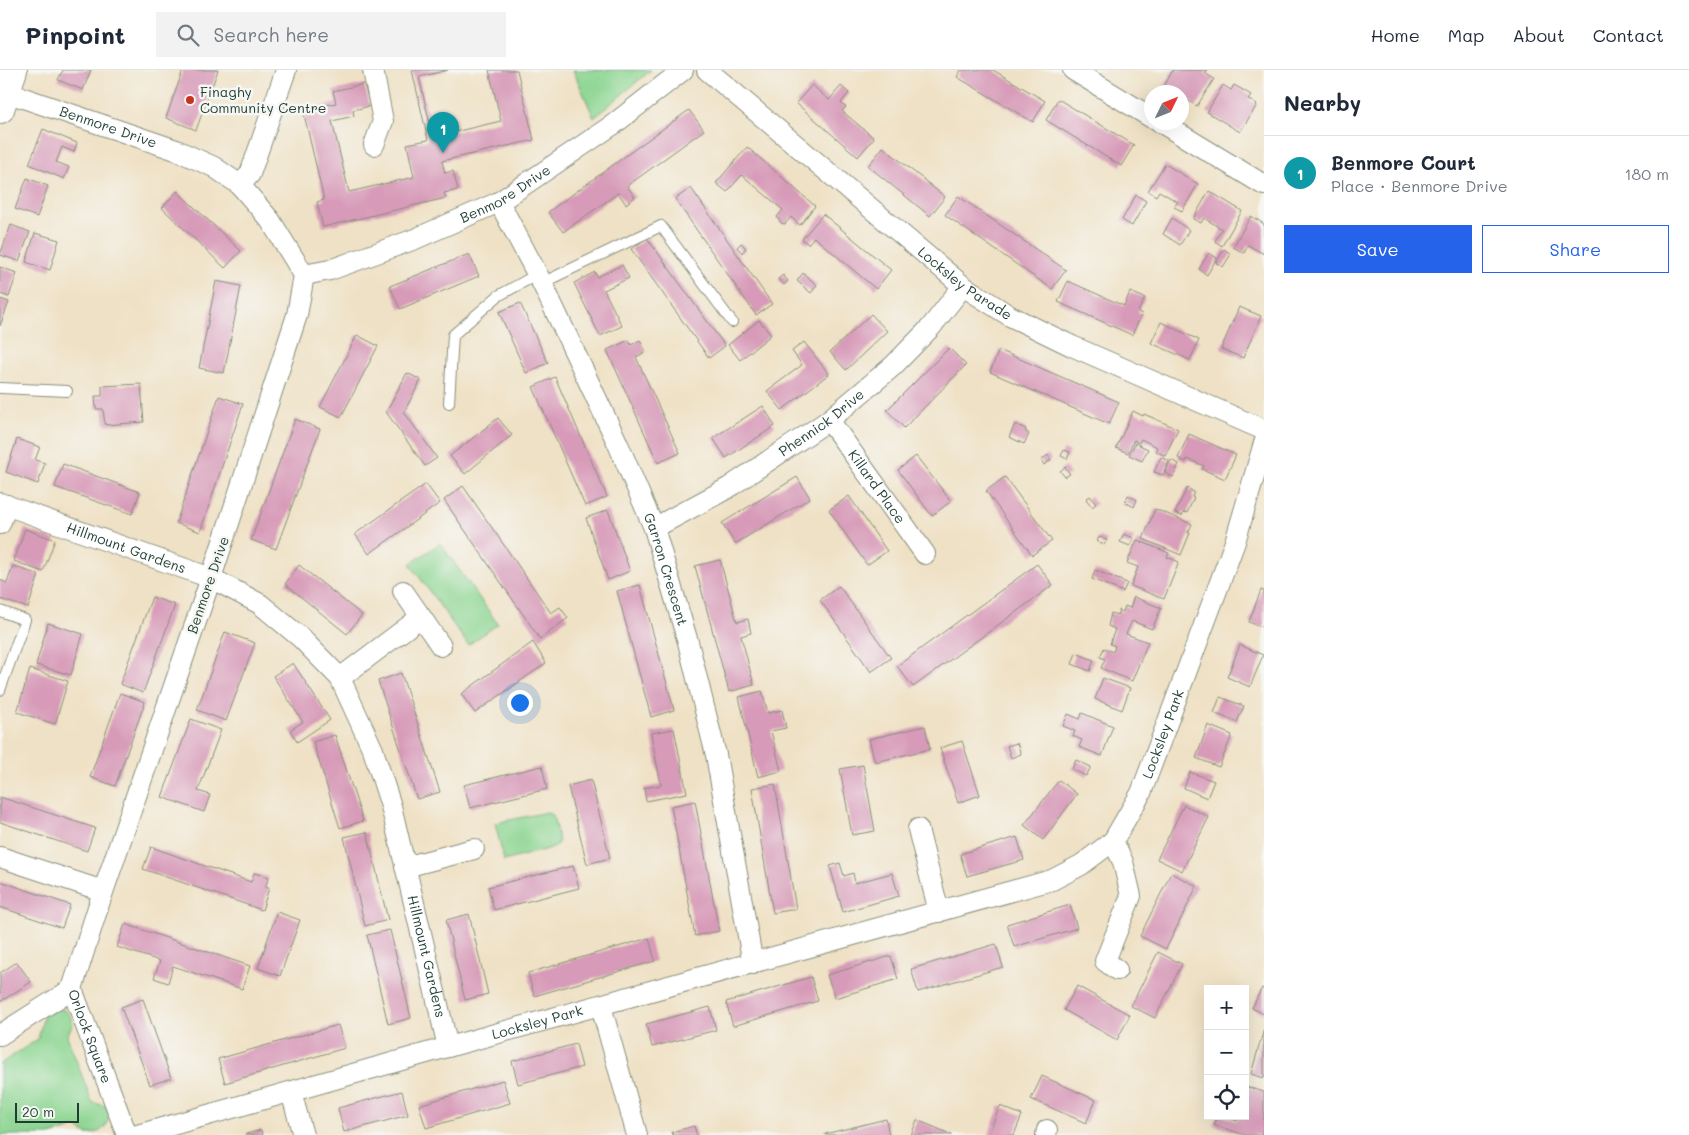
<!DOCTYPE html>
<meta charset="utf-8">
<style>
:root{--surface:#fff;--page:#f2f2f3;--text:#1f2937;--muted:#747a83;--line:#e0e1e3;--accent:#2563eb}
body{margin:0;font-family:Mali,sans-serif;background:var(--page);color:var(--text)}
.controls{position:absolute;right:15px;bottom:15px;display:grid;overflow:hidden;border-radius:0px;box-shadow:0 5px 20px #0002}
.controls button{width:45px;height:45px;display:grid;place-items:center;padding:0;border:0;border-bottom:1px solid var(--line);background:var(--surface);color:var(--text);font:25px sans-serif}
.compass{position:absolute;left:1144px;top:15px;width:45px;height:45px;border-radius:50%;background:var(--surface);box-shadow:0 5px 20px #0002;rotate:47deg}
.scale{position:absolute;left:15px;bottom:12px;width:64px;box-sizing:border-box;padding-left:5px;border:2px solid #1f3d34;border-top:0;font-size:14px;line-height:18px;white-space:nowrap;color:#1f3d34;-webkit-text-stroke:4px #f6f6f2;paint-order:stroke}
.you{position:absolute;left:519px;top:632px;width:18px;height:18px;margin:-12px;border:4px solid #fff;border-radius:50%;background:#1a73e8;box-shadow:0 0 0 8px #1a73e833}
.badge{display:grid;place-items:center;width:32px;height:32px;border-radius:50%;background:var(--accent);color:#fff;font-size:16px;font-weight:700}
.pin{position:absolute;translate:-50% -41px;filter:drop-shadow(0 1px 2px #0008)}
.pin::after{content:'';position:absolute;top:26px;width:18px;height:15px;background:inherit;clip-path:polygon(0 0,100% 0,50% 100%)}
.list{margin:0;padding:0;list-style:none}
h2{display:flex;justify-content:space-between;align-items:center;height:65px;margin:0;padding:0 20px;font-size:21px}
h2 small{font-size:16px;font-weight:400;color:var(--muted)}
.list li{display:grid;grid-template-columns:32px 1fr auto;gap:15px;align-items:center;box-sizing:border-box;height:75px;padding:0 20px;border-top:1px solid var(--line)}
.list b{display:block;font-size:19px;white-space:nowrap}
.list p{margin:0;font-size:16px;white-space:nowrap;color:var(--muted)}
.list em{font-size:16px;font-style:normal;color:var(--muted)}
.actions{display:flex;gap:10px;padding:15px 20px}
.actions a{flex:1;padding:11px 0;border:1px solid var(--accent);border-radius:0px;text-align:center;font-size:18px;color:var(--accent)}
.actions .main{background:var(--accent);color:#fff}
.icon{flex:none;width:28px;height:28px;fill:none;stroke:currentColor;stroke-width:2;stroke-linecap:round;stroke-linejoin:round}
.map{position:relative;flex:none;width:1264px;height:1065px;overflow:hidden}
header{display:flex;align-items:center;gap:30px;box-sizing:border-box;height:70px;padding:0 25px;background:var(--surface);border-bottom:1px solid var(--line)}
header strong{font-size:24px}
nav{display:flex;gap:28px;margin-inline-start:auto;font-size:18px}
.search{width:350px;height:45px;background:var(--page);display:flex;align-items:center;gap:12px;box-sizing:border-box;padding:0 18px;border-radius:0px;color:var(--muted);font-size:19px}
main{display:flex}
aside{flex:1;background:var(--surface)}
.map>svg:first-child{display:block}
</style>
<header>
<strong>Pinpoint</strong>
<div class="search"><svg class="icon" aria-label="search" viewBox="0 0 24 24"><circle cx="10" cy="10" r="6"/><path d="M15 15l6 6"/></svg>Search here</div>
<nav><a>Home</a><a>Map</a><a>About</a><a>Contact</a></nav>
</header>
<main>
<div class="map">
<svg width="1264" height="1065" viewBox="0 0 1264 1065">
<rect width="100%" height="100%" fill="#f6f6f2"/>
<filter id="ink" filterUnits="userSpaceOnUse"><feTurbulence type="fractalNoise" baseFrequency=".02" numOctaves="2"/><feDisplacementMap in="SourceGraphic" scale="10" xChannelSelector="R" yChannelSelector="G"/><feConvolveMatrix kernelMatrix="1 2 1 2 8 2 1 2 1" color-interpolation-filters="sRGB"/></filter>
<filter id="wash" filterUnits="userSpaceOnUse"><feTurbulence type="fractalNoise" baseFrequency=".0096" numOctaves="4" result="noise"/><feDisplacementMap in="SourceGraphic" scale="20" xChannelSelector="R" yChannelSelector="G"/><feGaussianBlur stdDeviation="1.12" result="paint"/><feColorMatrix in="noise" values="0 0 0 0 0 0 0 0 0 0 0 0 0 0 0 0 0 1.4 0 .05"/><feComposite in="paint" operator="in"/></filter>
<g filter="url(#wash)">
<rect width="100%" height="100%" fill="#efe1c5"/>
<g fill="#8cd591" stroke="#568962">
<polygon points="573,0 651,0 594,48"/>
<polygon points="440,473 498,554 468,575 410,494"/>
<polygon points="547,742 553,746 559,771 555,777 504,791 495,753"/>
<path d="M58,939l7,1 5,6 3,7 -6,13 25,66 16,5c0,4 1,8 0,12 -1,10 -12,16 -21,15 -4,-2 -8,-5 -11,-7l-26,8h-50v-71l38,-25 6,-24z"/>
</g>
<g id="blocks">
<g fill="#d79ab8">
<polygon points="63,0 91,0 83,20 58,10"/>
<polygon points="183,0 218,0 196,60 166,48"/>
<polygon points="412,0 448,0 419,7 433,67 501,51 489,0 517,0 534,70 442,91 445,103 453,101 458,120 444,123 446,128 323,157 317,132 324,130 303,40 336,33 333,21 364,14 370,36 353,40 354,46 332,51 349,122 414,107 407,74 428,70"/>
<polygon points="961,0 993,0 1045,31 1033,52 957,7"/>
<polygon points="1173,0 1207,0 1205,3 1214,9 1197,36 1182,27 1182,22 1174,22 1164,16"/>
<polygon points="812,15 829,30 841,16 849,23 841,33 846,37 842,41 874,68 858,87 796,33"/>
<polygon points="1223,15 1231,20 1234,15 1243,20 1251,25 1248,29 1257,35 1240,62 1207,42"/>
<polygon points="1058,29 1134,75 1121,96 1046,50"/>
<polygon points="689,40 704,60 627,116 635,127 626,134 618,123 563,162 548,142"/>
<polygon points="43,59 77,73 74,82 62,77 56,92 69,97 64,109 29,94"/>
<polygon points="747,77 815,136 800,155 791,147 785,154 781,153 777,147 783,140 742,105 727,122 716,113"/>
<polygon points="883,77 945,127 930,146 868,96"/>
<polygon points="1165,94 1198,114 1182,141 1174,137 1178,132 1159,121 1156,126 1148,121"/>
<polygon points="27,108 48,116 37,147 15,139"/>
<polygon points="691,118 772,234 756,245 675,129"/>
<polygon points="177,121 241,181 225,198 162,138"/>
<polygon points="1209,121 1242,141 1222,176 1215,171 1222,159 1204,148 1201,153 1193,149"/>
<polygon points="1136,125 1146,131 1132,156 1122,150"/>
<polygon points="958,126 1066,200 1052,219 945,145"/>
<polygon points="823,144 891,200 876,219 814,167 808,174 802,169"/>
<polygon points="1251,146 1264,154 1264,184 1248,175 1244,183 1233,177"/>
<polygon points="1172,148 1189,160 1180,175 1163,164"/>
<polygon points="11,155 30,162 19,191 0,185"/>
<polygon points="35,163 59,170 50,200 26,192"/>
<polygon points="647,168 725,276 709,288 631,179"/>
<polygon points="741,173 746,178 742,183 737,177"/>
<polygon points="1224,179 1231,184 1223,197 1216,193"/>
<polygon points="1209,183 1217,188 1207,205 1199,199"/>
<polygon points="469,184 479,206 400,239 390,216"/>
<polygon points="622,195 629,208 604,220 622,256 600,266 574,213 595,202 597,207"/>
<polygon points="0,197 17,203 9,227 0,224"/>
<polygon points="803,203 817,215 811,223 797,211"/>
<polygon points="783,205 788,211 784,215 778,209"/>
<polygon points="216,211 241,216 224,303 199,298"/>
<polygon points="1068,211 1124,236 1130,222 1145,228 1138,242 1142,244 1132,265 1058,232"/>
<polygon points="0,229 9,232 0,256"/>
<polygon points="520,233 548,293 526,303 499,242"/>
<polygon points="1239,237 1261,246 1243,288 1221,279"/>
<polygon points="871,244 887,261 846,300 830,282"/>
<polygon points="759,250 771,265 740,290 728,275"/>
<polygon points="1161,252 1199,270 1190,290 1151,273"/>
<polygon points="357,265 378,276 341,347 320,337"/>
<polygon points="629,270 631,275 640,270 646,282 636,287 680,383 658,393 607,280"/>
<polygon points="804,272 829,304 782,340 767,321 802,295 792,281"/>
<polygon points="949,278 966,295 904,358 887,340"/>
<polygon points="999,280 1119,332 1109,354 990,302"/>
<polygon points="407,303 421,310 404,342 437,388 425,396 386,342"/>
<polygon points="555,307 607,427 585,436 533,317"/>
<polygon points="141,314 144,352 105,355 103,339 96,339 95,326 102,326 102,316"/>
<polygon points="219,326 243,334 200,462 176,453"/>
<polygon points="763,336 775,356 726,388 713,368"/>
<polygon points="1133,341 1143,346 1144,344 1178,359 1165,386 1156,381 1157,377 1141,369 1139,373 1134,370 1128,383 1116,378"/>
<polygon points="498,348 512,365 465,404 450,386"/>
<polygon points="295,349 320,359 276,479 251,470"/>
<polygon points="1015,354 1026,359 1025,361 1029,364 1024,374 1009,367"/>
<polygon points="1189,364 1236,385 1225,409 1202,399 1204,396 1195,392 1187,389 1186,392 1178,388"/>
<polygon points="17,369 40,377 35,390 45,393 38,414 6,402"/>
<polygon points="1135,373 1148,379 1142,391 1129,385"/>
<polygon points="1064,380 1070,382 1067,389 1061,386"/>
<polygon points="1048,385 1051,390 1044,395 1041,390"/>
<polygon points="916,386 951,431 932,446 898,400"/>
<polygon points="1161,387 1169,391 1163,405 1154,402"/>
<polygon points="1171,390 1179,394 1173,407 1165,403"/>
<polygon points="63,394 140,422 132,444 55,417"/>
<polygon points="1065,397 1070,404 1065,407 1060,401"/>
<polygon points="797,407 810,428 735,474 722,453"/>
<polygon points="1005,407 1052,471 1032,485 986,421"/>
<polygon points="426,414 440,433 369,484 355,464"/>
<polygon points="463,416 551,543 560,537 568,548 540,569 444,430"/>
<polygon points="1187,418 1194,422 1192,427 1194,428 1187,443 1184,442 1182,446 1175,443"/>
<polygon points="1128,425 1137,430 1134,437 1125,432"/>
<polygon points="849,426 887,481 867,495 829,440"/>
<polygon points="1090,426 1096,434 1092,437 1086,429"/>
<polygon points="1155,439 1192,454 1188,463 1190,463 1181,485 1143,469"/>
<polygon points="608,440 630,501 608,510 586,448"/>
<polygon points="25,459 55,470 43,502 14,491"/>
<polygon points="1124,464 1134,468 1130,476 1120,472"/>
<polygon points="1099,467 1107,470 1104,475 1097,471"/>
<polygon points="1137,470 1169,483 1167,487 1179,492 1164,529 1131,516 1138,497 1127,493"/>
<polygon points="720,490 737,552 748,549 751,563 741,566 754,615 729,622 695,496"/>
<polygon points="1037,494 1053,515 913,617 897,596"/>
<polygon points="299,495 362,545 347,564 285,514"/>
<polygon points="13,496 39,505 28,538 0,529 0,510 7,513"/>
<polygon points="1095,500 1127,513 1123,522 1092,509"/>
<polygon points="640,515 674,640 651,647 617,521"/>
<polygon points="839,516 891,588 871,602 820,530"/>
<polygon points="1261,520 1264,521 1264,558 1249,552"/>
<polygon points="152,527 175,535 143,623 120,614"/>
<polygon points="1134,527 1161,538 1152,559 1132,551 1126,564 1148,572 1132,611 1101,598 1105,589 1100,587 1104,578 1113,582 1115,576 1110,574 1115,559 1108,556 1111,543 1117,545 1119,540 1123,542 1125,536 1130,538"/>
<polygon points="48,553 83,564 71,605 36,595"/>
<polygon points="225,562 255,573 226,651 197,640"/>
<polygon points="533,572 546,593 475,643 461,624"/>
<polygon points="1240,575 1263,585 1250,617 1227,607"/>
<polygon points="1076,583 1094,590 1090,601 1072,594"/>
<polygon points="293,593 330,650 297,672 290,660 303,652 273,606"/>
<polygon points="30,599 68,611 55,654 17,642"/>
<polygon points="401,603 440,722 417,729 378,611"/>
<polygon points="1103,608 1130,618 1122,640 1095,629"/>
<polygon points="762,621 768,643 782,640 786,658 771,661 781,701 758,707 739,627"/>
<polygon points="120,623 145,632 115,716 90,707"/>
<polygon points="1220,627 1244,636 1237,652 1214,643"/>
<polygon points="1082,643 1113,656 1102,686 1079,677 1082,670 1073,666 1075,661 1063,656 1068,644 1080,649"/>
<polygon points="191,649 221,660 198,721 210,725 204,742 162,727"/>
<polygon points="1208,655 1232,665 1219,697 1196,688"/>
<polygon points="925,656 930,679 875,692 869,669"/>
<polygon points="674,659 687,723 646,731 644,718 661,715 651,663"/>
<polygon points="335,665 363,751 340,758 313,672"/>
<polygon points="962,671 980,725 958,733 940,678"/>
<polygon points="1017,673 1021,684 1011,688 1007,676"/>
<polygon points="1076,690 1091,697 1086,706 1072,699"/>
<polygon points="863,695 875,761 852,765 840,699"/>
<polygon points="542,696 547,719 470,738 464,715"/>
<polygon points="1190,702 1214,711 1207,728 1184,718"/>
<polygon points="591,710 610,788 587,794 568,716"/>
<polygon points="1059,710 1077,724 1043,770 1024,755"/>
<polygon points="775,714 796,839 773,843 752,718"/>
<polygon points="0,727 95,758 87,781 0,752"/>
<polygon points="695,731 719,861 695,866 671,736"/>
<polygon points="1184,735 1209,747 1182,801 1157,789"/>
<polygon points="367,762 388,850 365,856 344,767"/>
<polygon points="1017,767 1024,790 967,806 960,784"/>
<polygon points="151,777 251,812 254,803 269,807 265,817 269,818 262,840 143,799"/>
<polygon points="840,793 844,806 853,803 855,813 892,803 899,826 843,842 830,796"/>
<polygon points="573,796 579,818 494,840 488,817"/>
<polygon points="1171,803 1197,816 1166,879 1140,866"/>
<polygon points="0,811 70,835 62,858 0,837"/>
<polygon points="1070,835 1077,858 1014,877 1007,854"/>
<polygon points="277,842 300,850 280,906 258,898"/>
<polygon points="469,844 488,924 465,930 446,850"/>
<polygon points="125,854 250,896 242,919 173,896 168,913 154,908 160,891 117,877"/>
<polygon points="390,860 411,948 388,954 367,865"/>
<polygon points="649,868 655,891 534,926 528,903"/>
<polygon points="996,874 1003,897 918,922 911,899"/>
<polygon points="1158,882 1182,894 1155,948 1131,936"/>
<polygon points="891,886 898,909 835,928 827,905"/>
<polygon points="17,892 31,912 0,932 0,903"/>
<polygon points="811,907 818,931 733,956 726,932"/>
<polygon points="1077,916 1130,945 1117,970 1064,940"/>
<polygon points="1262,918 1264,919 1264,944 1252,938"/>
<polygon points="143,929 171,1008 150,1015 121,937"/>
<polygon points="710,937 716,960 652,977 646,954"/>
<polygon points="338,955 345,978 225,1013 218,989"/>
<polygon points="1264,959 1264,1008 1251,1004"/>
<polygon points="576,974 582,997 518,1014 512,991"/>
<polygon points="1042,1006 1096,1030 1086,1053 1031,1029"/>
<polygon points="503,1010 510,1033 426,1058 419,1035"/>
<polygon points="1247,1017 1264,1022 1264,1055 1261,1065 1245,1065 1214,1055 1217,1046 1223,1046 1237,1051 1239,1046 1245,1046 1245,1025"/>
<polygon points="402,1021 408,1045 344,1062 338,1038"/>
<polygon points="1000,1036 1022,1045 1014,1065 988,1065"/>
<polygon points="886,1049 889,1065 825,1065 825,1064"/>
<polygon points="917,1050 941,1060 952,1065 911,1065"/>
<polygon points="694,1056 697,1065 673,1065 672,1062"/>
<polygon points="261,1060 263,1065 246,1065 246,1064"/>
</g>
</g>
</g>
<g filter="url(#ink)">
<use href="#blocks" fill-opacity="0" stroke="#878f7c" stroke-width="1"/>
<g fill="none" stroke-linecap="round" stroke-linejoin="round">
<g stroke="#878f7c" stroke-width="12">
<g id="lane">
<polyline points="542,213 661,156 732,252"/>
<polyline points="0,318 67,321"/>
<polyline points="449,333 453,265 498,226 538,204"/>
<polyline points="0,541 25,550 0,620"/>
</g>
</g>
<g stroke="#878f7c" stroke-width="22">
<g id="street">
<polyline points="373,0 383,51 374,75"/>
<path id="s1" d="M707,0l256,216 47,30 62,30 192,84"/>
<polyline points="1073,0 1152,48"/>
<path id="s2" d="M6,22l170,58 38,17 26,18 30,35 34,55 -7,40 -86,263 -111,323 -28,88"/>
<polyline points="1160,52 1264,115"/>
<polyline points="240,115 250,104 286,0"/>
<path id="s3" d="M499,132l43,81 76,161 36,84 34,114 28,113 37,209"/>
<path id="s4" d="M304,205l26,-5 85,-31 84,-37 115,-78 69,-54"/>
<path id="s5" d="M829,350l96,134"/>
<path id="s6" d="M0,433l211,75 49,26 41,34 39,40 33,72 18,56 57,241"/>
<polyline points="0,454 7,435"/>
<path id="s7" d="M654,458l74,-40 101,-68 64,-54 38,-39 32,-41"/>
<polyline points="403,521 441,576"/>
<polyline points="340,608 421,547"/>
<polyline points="918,759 939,842"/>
<polyline points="1113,771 1123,792 1131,826 1105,891 1117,900"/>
<polyline points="0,787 103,821"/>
<polyline points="405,797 474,779"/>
<polyline points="601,936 637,1065"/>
<path id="s8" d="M0,965l72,-46 55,146"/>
<polyline points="291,1022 303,1065"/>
<path id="s9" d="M137,1065l311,-88 604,-167 29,-15 32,-24 28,-48 94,-251 29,-99"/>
<polyline points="1046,1065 1047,1060"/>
</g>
</g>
<g stroke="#878f7c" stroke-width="30">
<polyline id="secondary" points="0,39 13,0"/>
</g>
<use href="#lane" stroke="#fff" stroke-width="10"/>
<use href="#street" stroke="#fff" stroke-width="20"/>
<use href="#secondary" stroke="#fff" stroke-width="28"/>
</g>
</g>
<circle fill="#c8321e" stroke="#f6f6f2" stroke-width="2" cx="190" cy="30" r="5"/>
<g text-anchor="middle" stroke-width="5" stroke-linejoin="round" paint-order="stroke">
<g font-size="14" fill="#1f3d34" stroke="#f6f6f2" text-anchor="start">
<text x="200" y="27">Finaghy<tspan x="200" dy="16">Community Centre</tspan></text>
</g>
<g font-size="14" fill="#1f3d34" stroke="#f6f6f2">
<text dy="5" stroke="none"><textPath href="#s2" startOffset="108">Benmore Drive</textPath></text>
<text dy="5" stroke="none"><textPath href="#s4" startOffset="218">Benmore Drive</textPath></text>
<text dy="5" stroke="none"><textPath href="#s1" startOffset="335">Locksley Parade</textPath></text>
<text dy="5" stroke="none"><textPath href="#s7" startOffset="198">Phennick Drive</textPath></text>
<text dy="5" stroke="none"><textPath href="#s5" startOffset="82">Killard Place</textPath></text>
<text dy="5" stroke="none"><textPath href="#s6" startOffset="134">Hillmount Gardens</textPath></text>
<text dy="5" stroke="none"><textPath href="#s3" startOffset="404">Garron Crescent</textPath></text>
<text transform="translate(208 515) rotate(-71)" y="5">Benmore Drive</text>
<text dy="5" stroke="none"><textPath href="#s9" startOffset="1141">Locksley Park</textPath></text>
<text dy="5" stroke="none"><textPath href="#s6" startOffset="681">Hillmount Gardens</textPath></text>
<text dy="5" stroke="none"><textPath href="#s9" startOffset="416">Locksley Park</textPath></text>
<text dy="5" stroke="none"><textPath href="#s8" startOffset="136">Orlock Square</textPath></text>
</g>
</g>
</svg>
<div class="controls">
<button>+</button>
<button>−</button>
<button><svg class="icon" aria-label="locate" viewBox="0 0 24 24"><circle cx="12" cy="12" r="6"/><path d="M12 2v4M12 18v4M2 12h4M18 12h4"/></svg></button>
</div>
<svg class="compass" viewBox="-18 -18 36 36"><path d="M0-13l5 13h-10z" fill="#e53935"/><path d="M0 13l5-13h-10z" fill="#747a83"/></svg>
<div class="scale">20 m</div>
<div class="you"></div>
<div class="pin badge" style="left:443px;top:83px;background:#0f9aa8">1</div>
</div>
<aside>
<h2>Nearby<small></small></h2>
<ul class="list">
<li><span class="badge" style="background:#0f9aa8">1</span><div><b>Benmore Court</b><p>Place · Benmore Drive</p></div><em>180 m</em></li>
</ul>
<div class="actions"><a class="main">Save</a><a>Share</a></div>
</aside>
</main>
